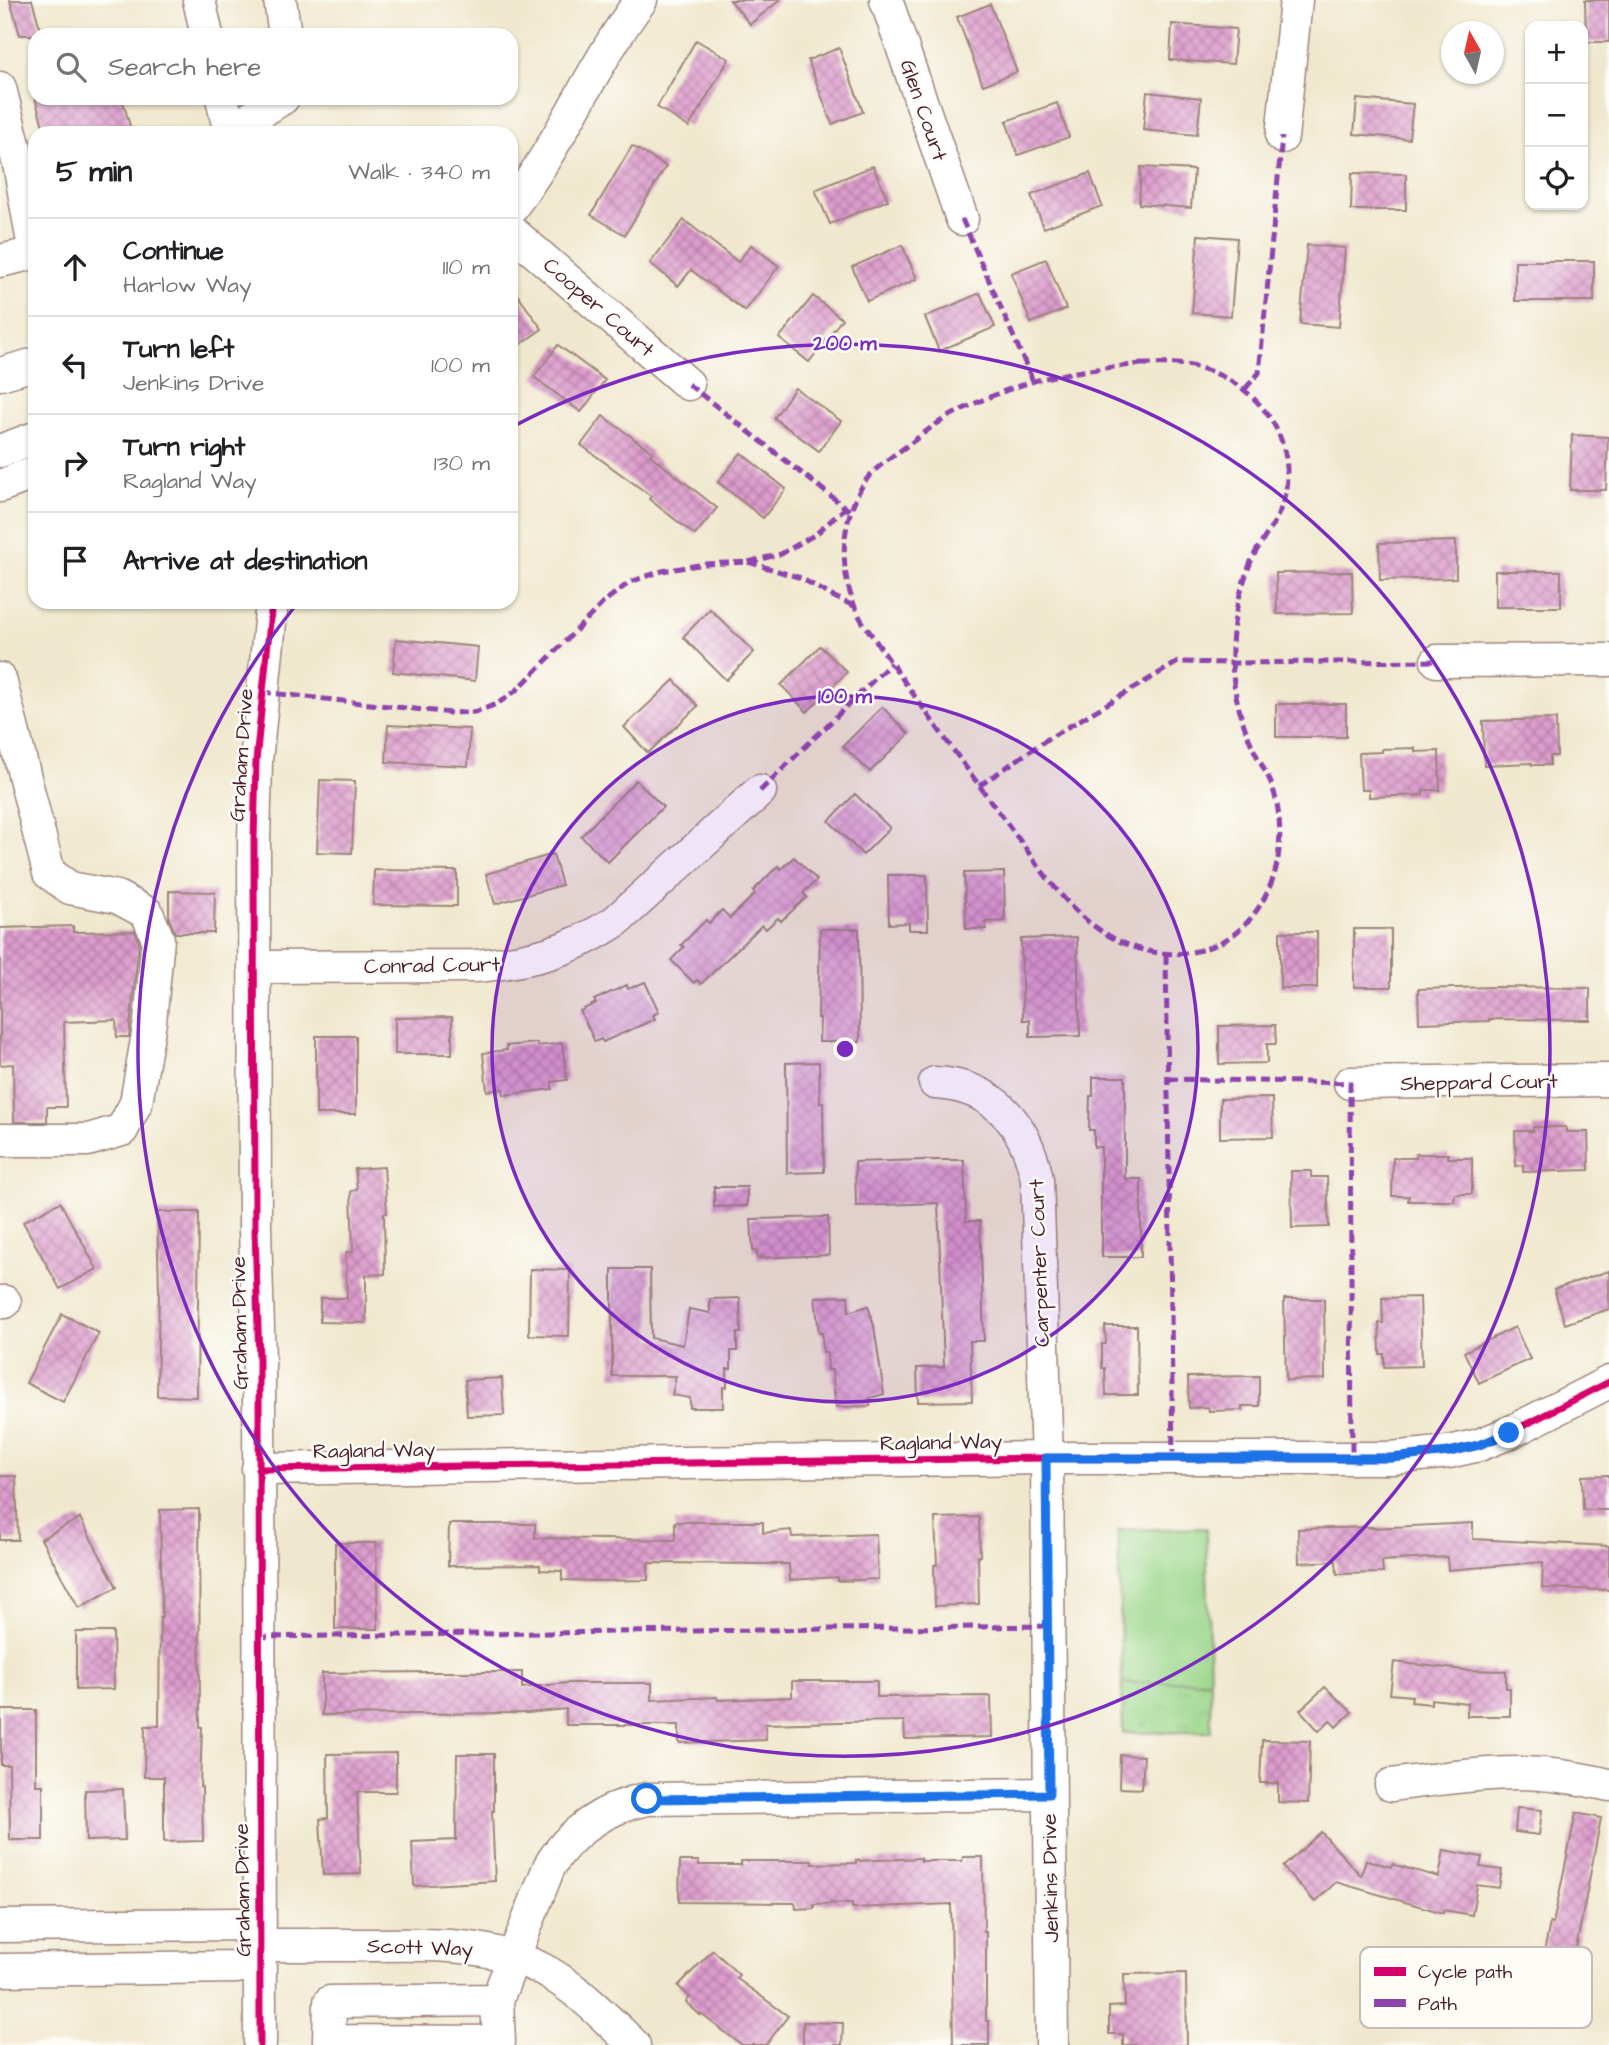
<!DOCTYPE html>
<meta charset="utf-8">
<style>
:root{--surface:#fff;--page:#f6f6f6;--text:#202124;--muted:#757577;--line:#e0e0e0}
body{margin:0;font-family:"Architects Daughter",sans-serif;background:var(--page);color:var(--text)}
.controls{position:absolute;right:21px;top:21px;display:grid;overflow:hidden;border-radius:14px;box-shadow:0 2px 5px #0004}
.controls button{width:63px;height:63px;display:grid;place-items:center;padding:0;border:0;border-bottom:2px solid var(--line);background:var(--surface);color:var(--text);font:35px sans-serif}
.compass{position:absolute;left:1441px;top:21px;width:63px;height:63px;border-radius:50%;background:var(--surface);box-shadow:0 2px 5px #0004;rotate:352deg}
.stop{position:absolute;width:21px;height:21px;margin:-16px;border:5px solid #1a73e8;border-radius:50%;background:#fff}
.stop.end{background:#1a73e8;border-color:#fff;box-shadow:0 2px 7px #0008}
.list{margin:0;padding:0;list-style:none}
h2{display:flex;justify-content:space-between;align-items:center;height:91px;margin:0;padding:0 28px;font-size:30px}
h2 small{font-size:23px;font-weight:400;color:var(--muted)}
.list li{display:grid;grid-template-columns:46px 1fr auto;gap:21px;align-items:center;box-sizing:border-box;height:98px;padding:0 28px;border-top:2px solid var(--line)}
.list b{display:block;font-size:26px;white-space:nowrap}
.list p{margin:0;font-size:23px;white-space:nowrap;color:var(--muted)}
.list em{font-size:23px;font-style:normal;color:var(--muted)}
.icon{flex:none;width:38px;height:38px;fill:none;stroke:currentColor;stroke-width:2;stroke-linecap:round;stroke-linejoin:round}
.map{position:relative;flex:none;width:1609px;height:2045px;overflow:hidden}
.search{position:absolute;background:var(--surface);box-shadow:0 2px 5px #0004;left:28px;top:28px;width:490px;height:77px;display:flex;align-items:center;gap:18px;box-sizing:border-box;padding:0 24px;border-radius:21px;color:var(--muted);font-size:26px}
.panel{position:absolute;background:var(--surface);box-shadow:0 2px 5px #0004;left:28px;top:126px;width:490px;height:483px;border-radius:21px}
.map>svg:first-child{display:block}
</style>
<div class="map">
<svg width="1609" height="2045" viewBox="0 0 1609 2045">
<defs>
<pattern id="park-tufts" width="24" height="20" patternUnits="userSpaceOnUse" patternTransform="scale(1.75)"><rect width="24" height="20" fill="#9ad68a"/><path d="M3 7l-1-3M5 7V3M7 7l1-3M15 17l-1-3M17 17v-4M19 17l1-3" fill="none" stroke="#86b777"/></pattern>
<pattern id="building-cross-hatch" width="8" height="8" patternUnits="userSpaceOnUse" patternTransform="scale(1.75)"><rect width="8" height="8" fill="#dd9ccd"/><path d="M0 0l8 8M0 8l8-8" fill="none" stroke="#b57fa7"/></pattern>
</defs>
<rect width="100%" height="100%" fill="#fdfcf7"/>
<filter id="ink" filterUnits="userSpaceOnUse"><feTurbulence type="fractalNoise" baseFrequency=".0143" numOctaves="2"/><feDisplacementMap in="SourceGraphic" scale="14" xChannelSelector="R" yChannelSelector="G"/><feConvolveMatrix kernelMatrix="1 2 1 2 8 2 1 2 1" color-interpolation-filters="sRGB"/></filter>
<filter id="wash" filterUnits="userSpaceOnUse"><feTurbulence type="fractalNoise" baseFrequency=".00686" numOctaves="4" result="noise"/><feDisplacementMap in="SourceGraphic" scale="28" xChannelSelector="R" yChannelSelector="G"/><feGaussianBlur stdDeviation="1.57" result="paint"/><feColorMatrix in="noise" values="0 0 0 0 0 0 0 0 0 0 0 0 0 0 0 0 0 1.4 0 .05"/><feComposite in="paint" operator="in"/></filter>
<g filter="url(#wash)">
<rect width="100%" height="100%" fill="#f0e8ce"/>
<polygon fill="#9ad68a" stroke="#727a5a" stroke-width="2" points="1206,1528 1210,1681 1122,1683 1118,1530"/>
<polygon fill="url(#park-tufts)" stroke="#727a5a" stroke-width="2" points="1210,1681 1211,1732 1123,1733 1122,1683"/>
<g id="blocks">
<g fill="url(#building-cross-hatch)">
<polygon points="10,0 32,0 42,35 20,35"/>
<polygon points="730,0 780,0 750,24"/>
<polygon points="1585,0 1609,0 1609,42 1586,42"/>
<polygon points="990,4 1017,72 983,85 957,17"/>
<polygon points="1172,24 1236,29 1233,64 1170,60"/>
<polygon points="696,40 729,59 689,127 657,107"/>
<polygon points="839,48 863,112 832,124 808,60"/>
<polygon points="1147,92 1201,98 1197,135 1143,130"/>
<polygon points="35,98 122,98 132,133 45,133"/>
<polygon points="1357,99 1413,104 1409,139 1354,134"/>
<polygon points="1057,103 1069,137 1018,155 1006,121"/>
<polygon points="632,146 666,166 625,235 591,215"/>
<polygon points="873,166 888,200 830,224 815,190"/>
<polygon points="1141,167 1194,170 1191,208 1139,204"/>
<polygon points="1090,173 1102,206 1044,228 1031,195"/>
<polygon points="1352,173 1406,174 1406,210 1351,210"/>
<polygon points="684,220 738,262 751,245 779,266 745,311 691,270 678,286 650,263"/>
<polygon points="1198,235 1237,238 1231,316 1192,313"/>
<polygon points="902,245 917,279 867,301 852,267"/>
<polygon points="1307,245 1345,248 1339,327 1300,324"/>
<polygon points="1046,259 1066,309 1031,323 1011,273"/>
<rect x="1515" y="261" width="79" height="40"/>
<polygon points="511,286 542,329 511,351"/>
<polygon points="980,293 995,327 939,351 925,317"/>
<polygon points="813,296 842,319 809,362 779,338"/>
<polygon points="558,345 605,380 581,412 534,377"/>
<polygon points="795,388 841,421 819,451 774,418"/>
<polygon points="603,416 652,452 650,455 717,508 695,535 649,499 651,496 581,445"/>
<polygon points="1572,435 1608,437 1606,490 1570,490"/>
<polygon points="741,453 786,489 763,518 718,482"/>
<polygon points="1456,541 1456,578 1380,580 1379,543"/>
<rect x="1495" y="571" width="66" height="36"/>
<polygon points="1352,572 1353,613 1277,614 1276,573"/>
<polygon points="710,609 754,652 726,680 683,637"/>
<polygon points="396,639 478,647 475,681 393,672"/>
<polygon points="820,646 847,672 807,712 781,685"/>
<polygon points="674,680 698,706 648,753 624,727"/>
<rect x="1276" y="704" width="70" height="33"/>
<polygon points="882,707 909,734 870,772 843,746"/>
<polygon points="1556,719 1557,756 1550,756 1550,765 1532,765 1532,763 1484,765 1483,721"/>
<polygon points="388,725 470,729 468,766 386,762"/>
<polygon points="1415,748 1415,752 1439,751 1440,790 1423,790 1423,795 1369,797 1369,790 1361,790 1359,753 1382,752 1382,749"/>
<polygon points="320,780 355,781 352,853 317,852"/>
<polygon points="636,780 663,807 608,862 581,836"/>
<polygon points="855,794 890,828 863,855 829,821"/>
<polygon points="553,854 562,885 495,904 486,874"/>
<polygon points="794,857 817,880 803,893 807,897 781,921 778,918 766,929 762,925 701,984 697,980 694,983 671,960 684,947 681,945 706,920 709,923 722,910 730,918 755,894 753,891 778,866 781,869"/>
<polygon points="374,870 457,871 457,906 373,905"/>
<polygon points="1004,872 1005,921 985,922 986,929 966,929 964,873"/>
<polygon points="888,875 927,875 928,930 909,930 909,923 889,924"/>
<polygon points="169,891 215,892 214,933 175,933 169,918"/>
<polygon points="73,926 73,932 135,931 139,942 129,1037 117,1037 116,1020 64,1022 66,1107 47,1107 47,1122 14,1122 13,1064 0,1065 0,928"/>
<polygon points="820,929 859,929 860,1042 819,1042 820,1018 818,1018"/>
<rect x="1354" y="929" width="37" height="58"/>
<rect x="1280" y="932" width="37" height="56"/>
<polygon points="1077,937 1080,1036 1030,1037 1030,1020 1023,1020 1021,939"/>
<polygon points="645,982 659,1012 653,1015 655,1019 603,1042 601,1039 595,1042 580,1011 596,1003 594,1000 627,985 628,989"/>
<polygon points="1495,987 1590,988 1590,1020 1489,1019 1489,1021 1419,1023 1418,989"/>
<polygon points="452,1017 452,1054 395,1054 395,1018"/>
<polygon points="1275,1025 1276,1044 1267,1044 1267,1063 1219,1064 1219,1026"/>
<rect x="316" y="1036" width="40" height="78"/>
<polygon points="537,1043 538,1046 562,1043 567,1080 552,1082 552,1089 504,1095 503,1089 487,1091 483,1053 507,1050 506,1046"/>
<polygon points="819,1062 820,1103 823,1102 824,1172 787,1173 786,1063"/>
<polygon points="1093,1077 1125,1077 1125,1179 1141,1179 1141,1257 1102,1257 1102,1233 1101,1233 1101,1147 1094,1147 1094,1130 1089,1130 1090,1096 1093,1096"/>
<polygon points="1272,1098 1273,1137 1220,1138 1220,1099"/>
<polygon points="1533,1127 1566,1127 1566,1132 1588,1132 1589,1170 1523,1172 1523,1165 1516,1166 1515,1131 1533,1131"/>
<polygon points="1416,1154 1448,1154 1448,1158 1472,1158 1472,1194 1455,1194 1454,1201 1408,1201 1409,1196 1392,1196 1393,1158 1416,1158"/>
<polygon points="925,1160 964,1160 966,1221 980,1221 984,1341 970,1341 972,1401 918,1402 917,1368 944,1367 938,1203 856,1206 855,1162"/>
<polygon points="384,1167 387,1213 384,1213 385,1274 366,1275 366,1323 320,1322 320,1298 347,1298 346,1252 353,1252 351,1191 357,1190 355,1169"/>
<polygon points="1291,1171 1311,1171 1311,1177 1327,1177 1329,1227 1292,1228"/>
<polygon points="714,1187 747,1187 747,1206 714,1207"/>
<polygon points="60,1202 97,1269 60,1289 23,1222"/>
<polygon points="157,1212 199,1212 197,1397 157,1396 159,1292"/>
<polygon points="828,1217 829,1255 757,1258 757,1251 753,1251 751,1219"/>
<polygon points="530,1269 570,1270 569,1336 529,1335"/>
<polygon points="612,1269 650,1269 651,1338 683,1345 689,1309 710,1313 710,1299 740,1298 741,1333 737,1333 737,1351 731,1351 731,1369 727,1369 727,1387 723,1387 723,1408 690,1408 690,1398 672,1395 676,1376 612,1376"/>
<polygon points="1609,1271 1609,1309 1565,1324 1554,1289"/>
<polygon points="848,1296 849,1312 868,1306 874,1326 884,1394 870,1398 870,1406 836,1407 832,1370 828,1370 827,1352 823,1352 822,1333 819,1333 815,1297"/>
<polygon points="1420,1297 1422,1366 1384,1367 1384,1354 1380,1354 1379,1323 1383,1323 1382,1298"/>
<polygon points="1284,1299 1324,1299 1325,1379 1286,1380"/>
<polygon points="62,1314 99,1333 63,1402 26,1383"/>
<polygon points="1105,1326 1137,1326 1138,1395 1106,1395 1105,1368 1102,1368 1102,1344 1106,1344"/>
<polygon points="1515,1327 1530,1359 1479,1383 1464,1352"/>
<polygon points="1259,1376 1259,1406 1242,1406 1242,1410 1209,1411 1208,1407 1189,1408 1188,1377"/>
<polygon points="502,1378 504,1415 467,1416 465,1380"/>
<polygon points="1609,1475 1609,1510 1583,1510 1582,1476"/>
<polygon points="0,1476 16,1476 18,1540 0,1540"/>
<polygon points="199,1509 200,1727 202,1727 200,1787 202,1787 203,1841 164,1842 164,1777 144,1777 145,1726 159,1726 160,1617 162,1617 160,1510"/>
<polygon points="979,1517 980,1556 978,1556 979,1604 935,1606 934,1565 937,1565 935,1518"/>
<polygon points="80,1518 117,1587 79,1608 41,1539"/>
<polygon points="675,1522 763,1522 763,1533 791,1530 792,1537 876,1534 878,1579 838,1581 838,1577 790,1580 789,1564 648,1563 648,1580 599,1581 562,1580 562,1571 540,1570 540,1565 448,1566 449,1524 535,1524 535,1538 675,1540"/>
<polygon points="1473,1523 1473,1539 1609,1546 1609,1590 1542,1588 1543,1562 1448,1570 1447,1557 1382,1561 1383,1573 1337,1574 1336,1561 1299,1563 1298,1529 1372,1527 1372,1528"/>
<polygon points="335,1543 376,1543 378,1629 335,1629"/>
<polygon points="76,1632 113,1632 114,1689 76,1690"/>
<polygon points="1394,1662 1464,1670 1506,1671 1506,1688 1510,1688 1510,1716 1467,1716 1467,1703 1431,1699 1431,1704 1411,1702 1412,1696 1390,1694"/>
<polygon points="436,1672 522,1672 522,1688 567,1683 652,1683 652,1700 717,1697 718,1700 792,1697 792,1681 877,1681 877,1697 991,1696 992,1737 905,1739 904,1721 840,1722 765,1724 766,1740 679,1743 679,1725 566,1725 566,1709 528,1713 322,1715 322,1673"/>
<polygon points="1325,1687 1352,1712 1336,1727 1330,1720 1319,1731 1300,1710"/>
<polygon points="1,1710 36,1710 36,1785 43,1785 43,1840 10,1840 9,1765 1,1765"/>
<polygon points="1262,1740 1310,1741 1308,1803 1278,1802 1278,1783 1260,1783"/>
<polygon points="396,1753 396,1792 357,1792 361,1874 323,1875 320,1819 328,1818 327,1754"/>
<polygon points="457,1754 494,1754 494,1811 492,1811 495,1881 414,1886 412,1842 456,1840"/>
<polygon points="1120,1755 1144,1756 1142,1789 1119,1788"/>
<polygon points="123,1789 125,1840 86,1841 85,1790"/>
<polygon points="1517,1808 1542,1810 1539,1835 1515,1832"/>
<polygon points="1576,1813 1601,1818 1566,2001 1535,1996 1550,1923 1553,1924"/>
<polygon points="1321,1832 1361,1876 1366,1860 1392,1867 1392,1864 1439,1877 1444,1850 1482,1857 1480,1867 1502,1870 1499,1888 1477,1885 1472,1915 1443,1910 1443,1913 1336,1882 1315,1902 1283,1867"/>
<polygon points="963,1857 983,1857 984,1931 986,1931 986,2021 989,2021 989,2045 953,2045 951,1904 852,1908 852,1903 814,1904 814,1908 796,1909 795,1903 679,1902 680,1861 699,1861 699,1865 741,1865 741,1861 812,1861 812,1864 856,1863 856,1861 921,1858 921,1861 962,1861"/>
<polygon points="713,1950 739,1975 736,1978 788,2016 766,2045 742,2045 701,2014 700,2015 686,2002 690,1997 678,1986"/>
<polygon points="1186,1973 1187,2045 1123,2045 1123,2034 1109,2034 1109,2007 1125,2006 1124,1974"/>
<polygon points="803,2022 843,2023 842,2045 803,2045"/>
</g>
</g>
</g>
<g filter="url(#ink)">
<use href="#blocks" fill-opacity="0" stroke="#9d847c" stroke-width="2"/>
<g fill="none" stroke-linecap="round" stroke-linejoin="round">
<g stroke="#9d847c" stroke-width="35">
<g id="minor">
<polyline points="199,0 207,35"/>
<polyline points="280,0 285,35"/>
<polyline points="886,0 962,219"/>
<polyline points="0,88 20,169 35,254"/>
<polyline points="222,98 230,133"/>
<polyline points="230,131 283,98"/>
<polyline points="1282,137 1296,0"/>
<path d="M511,208c50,-65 81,-143 130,-208"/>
<polyline points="511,231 688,384"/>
<polyline points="0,261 35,253"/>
<polyline points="0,374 35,364"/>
<polyline points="0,451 35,438"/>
<polyline points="0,486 35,473"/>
<polyline points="1437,661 1609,660"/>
<polyline points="0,679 49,873 70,888 117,897 147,913 158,939 150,1022 136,1103 122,1130 88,1140 0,1140"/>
<path d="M254,967l221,-1c56,-5 94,-14 141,-45l144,-130"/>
<path d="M935,1083c59,3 91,41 102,96l10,279 5,587"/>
<polyline points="1350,1083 1609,1080"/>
<polyline points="0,1302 5,1302"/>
<polyline points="258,1469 1047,1458 1391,1458 1449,1452 1479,1445 1509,1433 1609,1382"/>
<path d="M1391,1785c42,-5 84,-12 126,-12 30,0 62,5 92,12"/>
<polyline points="0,1926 239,1924 260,1945"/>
<path d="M0,1970l238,-3 22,-22c38,0 75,0 112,0 60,-1 123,-3 177,28 32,19 58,46 85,72"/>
<path d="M497,2000l-167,2 -1,39 170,1 -2,-42 52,-133c21,-36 57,-60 98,-68l402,-5"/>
<polyline points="260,2045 259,1361 255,1229 254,841 256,761 272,602"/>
</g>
</g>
<use href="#minor" stroke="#fff" stroke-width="32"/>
<g stroke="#8e44ad" stroke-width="5" stroke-dasharray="10 5" stroke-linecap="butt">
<polyline points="962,219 1033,381"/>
<path d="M1142,364c14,0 30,-1 44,1 45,7 86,39 98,84 5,19 4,42 -4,61 -7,19 -23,35 -30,54 -12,31 -19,63 -18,96 1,32 9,62 22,90 5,11 12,22 17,33 8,21 10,45 8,67 -3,36 -25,75 -56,91 -44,24 -95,12 -133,-18 -32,-25 -59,-68 -83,-100 -50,-67 -98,-134 -145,-202 -24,-42 -24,-97 2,-138 9,-14 26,-25 40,-35 13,-9 25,-20 39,-28 27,-16 59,-29 88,-38 36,-11 75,-14 111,-18z"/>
<polyline points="688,384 850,511"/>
<polyline points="1245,389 1259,373 1282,137"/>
<polyline points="748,562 801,578 832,596 854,606"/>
<polyline points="262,692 451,713 475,712 497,704 517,690 606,600 630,582 662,571 705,564 748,562 781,554 816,534 846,507"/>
<polyline points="979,786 1046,740 1178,662 1232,663 1437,661"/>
<polyline points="760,791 891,663"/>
<polyline points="1166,955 1173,1458"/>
<polyline points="1168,1079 1350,1083 1352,1458"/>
<polyline points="258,1637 1048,1626"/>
</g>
<g stroke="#fdfcf7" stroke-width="11">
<g id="cycleway">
<polyline points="258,1469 1047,1458 1391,1458 1449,1452 1479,1445 1509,1433 1609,1382"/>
<polyline points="260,2045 259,1361 255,1229 254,841 256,761 272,602"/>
</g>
</g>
<use href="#cycleway" stroke="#d6006c" stroke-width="7"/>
</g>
</g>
<g fill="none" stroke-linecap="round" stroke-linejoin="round" filter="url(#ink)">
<polyline stroke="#1a73e8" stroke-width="9" points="647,1799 1049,1794 1046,1458 1391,1458 1449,1452 1479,1445 1509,1433"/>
</g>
<circle cx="845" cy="1049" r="353" fill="#7b2cbf" fill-opacity=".12"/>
<g fill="none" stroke="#7b2cbf" stroke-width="3.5">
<circle cx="845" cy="1049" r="353"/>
<path d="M514 426A706 706 0 1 1 296 605"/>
</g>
<g text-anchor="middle" stroke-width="5" stroke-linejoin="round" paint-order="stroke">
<g font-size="21" fill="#4a1f2b" stroke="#fdfcf7">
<text transform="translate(924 110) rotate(71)" y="7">Glen Court</text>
<text transform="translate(599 307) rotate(41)" y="7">Cooper Court</text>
<text transform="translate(241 755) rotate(-86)" y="7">Graham Drive</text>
<text transform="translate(432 965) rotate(-1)" y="7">Conrad Court</text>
<text transform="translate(1479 1082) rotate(-1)" y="7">Sheppard Court</text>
<text transform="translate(1039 1263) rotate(-92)" y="7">Carpenter Court</text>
<text transform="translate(239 1323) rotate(-91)" y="7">Graham Drive</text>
<text transform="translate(941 1442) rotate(-1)" y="7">Ragland Way</text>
<text transform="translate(374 1450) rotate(-1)" y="7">Ragland Way</text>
<text transform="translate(1050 1878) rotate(-91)" y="7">Jenkins Drive</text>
<text transform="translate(242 1890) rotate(-91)" y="7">Graham Drive</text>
<text transform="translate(420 1947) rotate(2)" y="7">Scott Way</text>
</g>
</g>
<rect x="1360" y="1947" width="232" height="81" rx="10" fill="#fdfcf7" stroke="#c7baba" stroke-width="2"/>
<rect x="1374" y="1967" width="32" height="9" fill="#d6006c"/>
<rect x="1374" y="1999" width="32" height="8" fill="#8e44ad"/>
<g font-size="19" fill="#4a1f2b">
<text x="1418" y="1978">Cycle path</text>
<text x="1418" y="2010">Path</text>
</g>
<circle cx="845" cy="1049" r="10" fill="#7b2cbf" stroke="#fdfcf7" stroke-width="3.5"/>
<g font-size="21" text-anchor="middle" font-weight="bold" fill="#7b2cbf" stroke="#fdfcf7" stroke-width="5" stroke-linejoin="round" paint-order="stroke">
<text x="845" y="350">200 m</text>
<text x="845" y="703">100 m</text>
</g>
</svg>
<div class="controls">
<button>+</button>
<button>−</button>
<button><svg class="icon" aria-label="locate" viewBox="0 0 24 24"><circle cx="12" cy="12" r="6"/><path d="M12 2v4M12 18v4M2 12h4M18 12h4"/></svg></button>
</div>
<svg class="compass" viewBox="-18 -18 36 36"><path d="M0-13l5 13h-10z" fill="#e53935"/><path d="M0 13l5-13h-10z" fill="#757577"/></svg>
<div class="stop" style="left:647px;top:1799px"></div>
<div class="stop end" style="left:1509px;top:1433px"></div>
<div class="search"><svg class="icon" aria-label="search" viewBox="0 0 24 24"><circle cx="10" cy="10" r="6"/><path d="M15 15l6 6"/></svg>Search here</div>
<section class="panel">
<h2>5 min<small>Walk · 340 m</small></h2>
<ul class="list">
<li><svg class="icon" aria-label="ahead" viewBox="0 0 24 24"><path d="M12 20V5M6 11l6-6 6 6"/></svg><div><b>Continue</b><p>Harlow Way</p></div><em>110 m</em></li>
<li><svg class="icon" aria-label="left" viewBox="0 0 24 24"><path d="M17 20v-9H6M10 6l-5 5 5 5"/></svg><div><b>Turn left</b><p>Jenkins Drive</p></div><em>100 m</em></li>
<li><svg class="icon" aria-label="right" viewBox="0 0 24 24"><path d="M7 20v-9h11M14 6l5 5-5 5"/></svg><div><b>Turn right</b><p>Ragland Way</p></div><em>130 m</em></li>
<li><svg class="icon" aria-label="arrive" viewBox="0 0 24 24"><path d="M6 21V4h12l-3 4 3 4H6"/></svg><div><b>Arrive at destination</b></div></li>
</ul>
</section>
</div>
